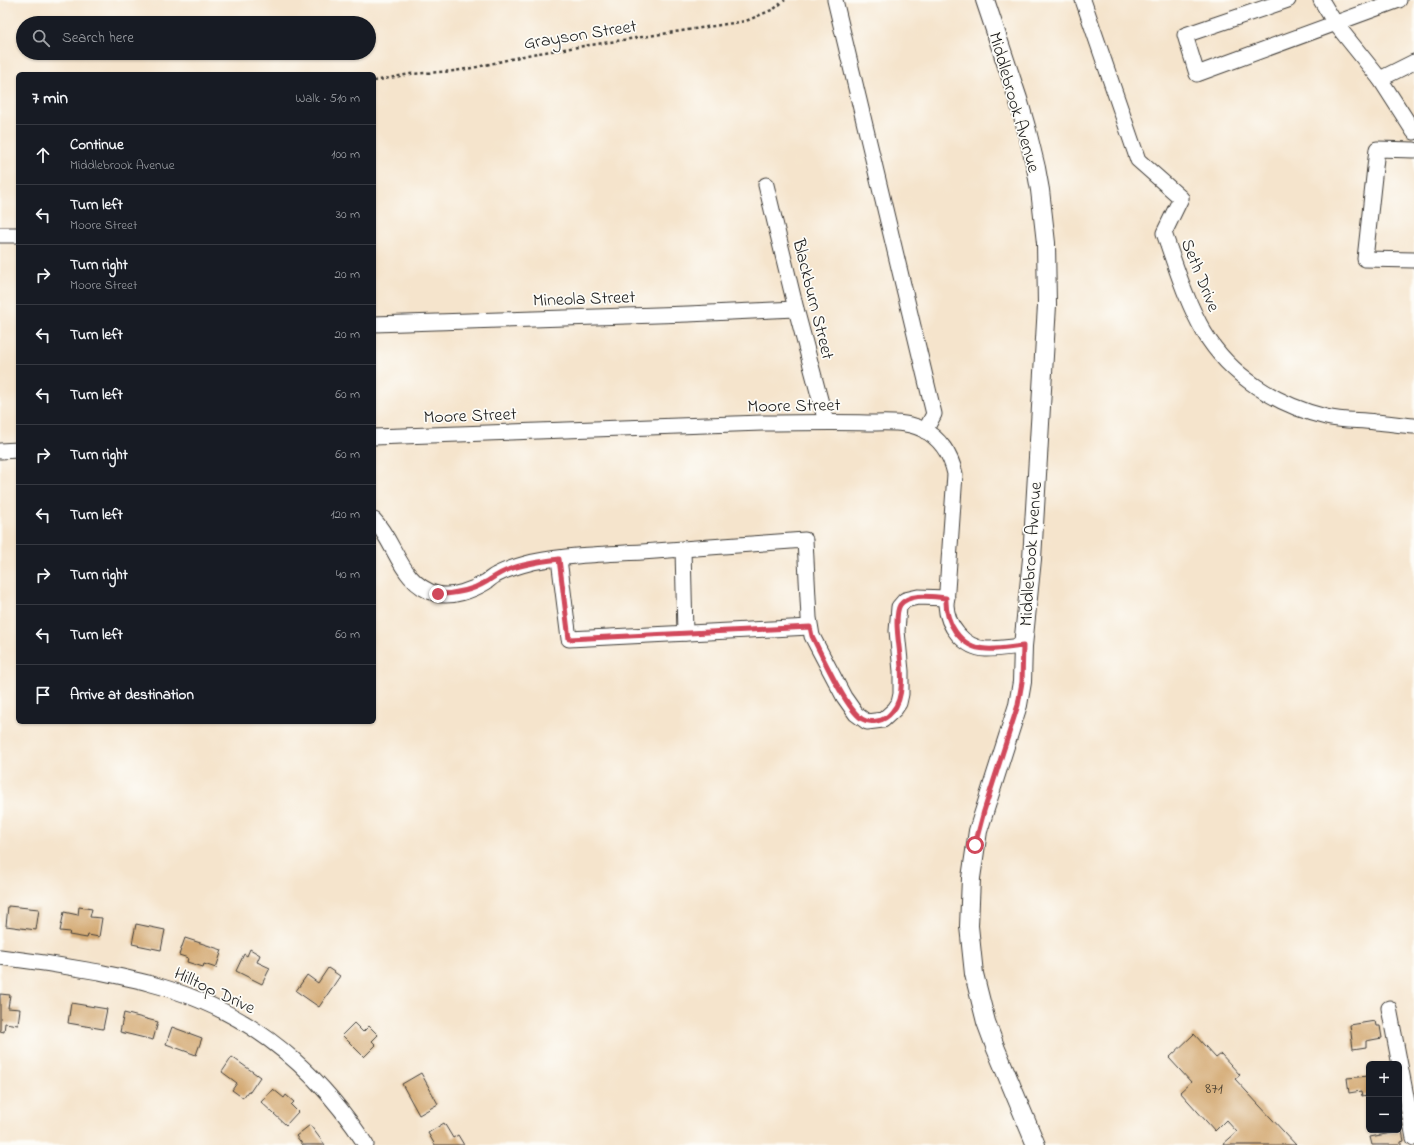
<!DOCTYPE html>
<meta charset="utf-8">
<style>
:root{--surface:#171b24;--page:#20242c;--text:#f1f3f6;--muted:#9ea1a6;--line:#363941}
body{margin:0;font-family:"Indie Flower",sans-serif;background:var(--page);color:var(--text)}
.controls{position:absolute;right:12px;bottom:12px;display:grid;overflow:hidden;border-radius:6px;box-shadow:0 1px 3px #0004}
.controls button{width:36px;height:36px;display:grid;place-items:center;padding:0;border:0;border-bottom:1px solid var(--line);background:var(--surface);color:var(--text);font:20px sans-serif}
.stop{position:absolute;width:12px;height:12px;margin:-9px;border:3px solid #d1495b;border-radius:50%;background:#fff}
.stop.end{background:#d1495b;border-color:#fff;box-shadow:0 1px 4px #0008}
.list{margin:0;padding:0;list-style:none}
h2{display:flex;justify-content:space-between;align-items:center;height:52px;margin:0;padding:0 16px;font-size:17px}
h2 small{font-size:13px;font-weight:400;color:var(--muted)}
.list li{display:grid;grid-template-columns:26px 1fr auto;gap:12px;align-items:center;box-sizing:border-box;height:60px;padding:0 16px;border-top:1px solid var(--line)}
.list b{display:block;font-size:15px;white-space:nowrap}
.list p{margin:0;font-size:13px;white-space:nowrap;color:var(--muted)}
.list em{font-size:13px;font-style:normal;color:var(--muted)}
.icon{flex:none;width:22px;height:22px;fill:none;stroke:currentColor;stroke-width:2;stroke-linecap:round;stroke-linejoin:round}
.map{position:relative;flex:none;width:1414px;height:1145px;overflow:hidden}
.search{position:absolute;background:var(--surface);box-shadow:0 1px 3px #0004;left:16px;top:16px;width:360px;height:44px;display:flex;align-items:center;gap:10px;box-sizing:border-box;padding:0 14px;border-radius:22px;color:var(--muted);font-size:15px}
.panel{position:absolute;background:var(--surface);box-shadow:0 1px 3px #0004;left:16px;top:72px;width:360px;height:652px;border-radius:6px}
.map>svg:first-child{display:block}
</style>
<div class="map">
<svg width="1414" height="1145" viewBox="0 0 1414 1145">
<rect width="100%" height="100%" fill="#fdfcf7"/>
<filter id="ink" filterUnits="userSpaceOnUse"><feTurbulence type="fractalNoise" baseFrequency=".025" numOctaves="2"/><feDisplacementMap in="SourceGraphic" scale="8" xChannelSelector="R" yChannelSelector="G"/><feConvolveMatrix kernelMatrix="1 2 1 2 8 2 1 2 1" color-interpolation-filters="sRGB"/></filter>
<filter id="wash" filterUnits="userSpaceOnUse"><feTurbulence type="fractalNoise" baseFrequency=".012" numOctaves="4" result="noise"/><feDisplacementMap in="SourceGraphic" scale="16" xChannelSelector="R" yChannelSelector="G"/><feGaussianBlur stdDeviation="0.9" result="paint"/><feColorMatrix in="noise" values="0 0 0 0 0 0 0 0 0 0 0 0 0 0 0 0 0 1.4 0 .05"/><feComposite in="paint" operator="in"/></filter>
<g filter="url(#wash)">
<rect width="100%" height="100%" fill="#f5e4cc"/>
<g id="blocks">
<g fill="#d4aa74">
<polygon points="8,906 39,909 36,930 6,926"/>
<polygon points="79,907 92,909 90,917 102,918 99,937 88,935 87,938 69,935 70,932 60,931 64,912 78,915"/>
<polygon points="136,924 165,930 161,950 132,944"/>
<polygon points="185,938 222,950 216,968 204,964 203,967 187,962 188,958 179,955"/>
<polygon points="250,949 260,955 257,962 270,968 262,984 236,971 244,954 247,956"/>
<polygon points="328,968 340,976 319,1007 296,991 307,975 318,983"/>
<polygon points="0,994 10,995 8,1008 20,1009 18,1025 5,1023 4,1032 0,1031"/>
<polygon points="71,1003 107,1009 103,1029 68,1023"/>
<polygon points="124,1013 158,1022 153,1040 120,1032"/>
<polygon points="1375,1021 1376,1026 1380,1026 1382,1038 1366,1041 1366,1047 1353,1049 1350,1025"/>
<polygon points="354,1023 363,1032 369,1026 378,1035 372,1041 376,1045 364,1057 342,1035"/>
<polygon points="172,1027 202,1038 196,1055 166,1044"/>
<polygon points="1194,1034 1216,1058 1221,1054 1240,1075 1235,1079 1296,1145 1222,1145 1237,1132 1226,1120 1215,1131 1180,1092 1191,1082 1169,1058"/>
<polygon points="232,1057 260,1077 250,1092 248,1091 243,1098 232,1090 237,1083 222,1072"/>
<polygon points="421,1073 438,1104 419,1115 402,1084"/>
<polygon points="1369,1076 1369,1100 1367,1095 1362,1096 1361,1091 1349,1093 1347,1078"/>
<polygon points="273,1089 284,1098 286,1095 294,1102 291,1105 298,1112 286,1125 261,1102"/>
<polygon points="444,1123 453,1138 458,1135 464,1145 435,1145 428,1133"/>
<polygon points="310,1125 325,1145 303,1145 296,1136"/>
<polygon points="1402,1131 1404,1141 1401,1142 1401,1145 1372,1145 1370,1137"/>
</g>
</g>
</g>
<g filter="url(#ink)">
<use href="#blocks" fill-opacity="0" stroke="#3d3a36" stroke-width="1"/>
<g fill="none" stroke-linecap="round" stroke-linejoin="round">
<g stroke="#3d3a36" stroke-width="17">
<g id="minor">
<polyline points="835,0 934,414 925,431"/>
<path d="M1083,0l55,160 43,38 -17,35c12,34 22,68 40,99 26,44 73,73 122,85 16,4 33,3 49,5 13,1 26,3 39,4"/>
<polyline points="1288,0 1185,35 1197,74 1399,0"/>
<polyline points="1321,0 1335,23 1380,79"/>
<polyline points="1414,62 1380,79 1414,132"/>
<polyline points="1414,150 1377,149 1365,259 1414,260"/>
<polyline points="766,185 796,309 826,422"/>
<polyline points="0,235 18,235"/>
<polyline points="374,324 688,314 796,309"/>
<path d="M374,437l388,-14c35,0 70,-1 105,0 18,0 38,-2 55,6 18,9 29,26 33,45l-9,131c1,21 18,43 40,44 12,0 25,-2 37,-3"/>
<polyline points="0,451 18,450"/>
<path d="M374,520c22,23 27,65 63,74 15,4 36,-4 49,-12 3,-2 6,-5 10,-7 11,-6 25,-10 37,-13 35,-7 73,-8 109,-10 54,-4 109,-8 163,-12l4,78 3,18 32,61 12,17 11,8 16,-2 12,-11 4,-6 2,-9v-23l-4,-40 2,-24 6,-7 13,-3 29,1"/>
<polyline points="683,549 685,633"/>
<polyline points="559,559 569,639 810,627"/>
<path d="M0,957c33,4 66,9 99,15 34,7 67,14 100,28 70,29 126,81 167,145"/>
<polyline points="1389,1008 1414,1138"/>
</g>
</g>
<g stroke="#3d3a36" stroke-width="20">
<polyline id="major" points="985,0 1018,99 1026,127 1036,168 1040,190 1046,243 1047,305 1032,559 1023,646 1022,682 1018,705 978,831 971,878 969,926 974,974 986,1022 996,1049 1036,1145"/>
</g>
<polyline stroke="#3d3a36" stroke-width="2.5" stroke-dasharray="3 3" stroke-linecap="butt" points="374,81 410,74 455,71 477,67 532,54 746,21 774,9 785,0"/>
<use href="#minor" stroke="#fff" stroke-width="15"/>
<use href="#major" stroke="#fff" stroke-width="18"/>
</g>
</g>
<g fill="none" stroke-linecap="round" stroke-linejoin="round" filter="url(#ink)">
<path stroke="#d1495b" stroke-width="5" d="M438,594c17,0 33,-3 48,-12 8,-5 15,-10 24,-13 16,-6 33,-8 49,-10l10,80 241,-12 2,9c10,19 34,73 50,83 5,3 10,3 15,2 7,-1 11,-4 15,-9 18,-19 5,-64 5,-89 0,-5 0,-13 3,-18 10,-13 33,-8 46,-7 -1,23 13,50 40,51 12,1 25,-2 37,-3l-1,36 -4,23 -34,106 -9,34"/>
</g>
<g text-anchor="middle" stroke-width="3.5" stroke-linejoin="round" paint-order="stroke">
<g font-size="16" fill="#4a4032">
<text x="1214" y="1093">871</text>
</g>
<g font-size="18" fill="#1c1c1c" stroke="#fdfcf7">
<text transform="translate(580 34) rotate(-9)" y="6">Grayson Street</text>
<text transform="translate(1015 102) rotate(74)" y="6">Middlebrook Avenue</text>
<text transform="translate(1201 275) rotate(68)" y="6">Seth Drive</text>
<text transform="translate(584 298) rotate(-2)" y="6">Mineola Street</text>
<text transform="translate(814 299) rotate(76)" y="6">Blackburn Street</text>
<text transform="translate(794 405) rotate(-1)" y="6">Moore Street</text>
<text transform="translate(470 415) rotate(-2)" y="6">Moore Street</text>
<text transform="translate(1030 554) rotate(-86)" y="6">Middlebrook Avenue</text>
<text transform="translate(215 990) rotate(25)" y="6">Hilltop Drive</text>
</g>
</g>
</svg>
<div class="controls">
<button>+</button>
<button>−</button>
</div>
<div class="stop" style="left:975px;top:845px"></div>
<div class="stop end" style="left:438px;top:594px"></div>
<div class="search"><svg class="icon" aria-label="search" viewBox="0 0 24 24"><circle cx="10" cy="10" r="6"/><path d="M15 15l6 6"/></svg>Search here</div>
<section class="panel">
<h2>7 min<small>Walk · 510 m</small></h2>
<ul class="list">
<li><svg class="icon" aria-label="ahead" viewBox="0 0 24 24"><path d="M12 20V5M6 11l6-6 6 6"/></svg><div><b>Continue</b><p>Middlebrook Avenue</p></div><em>100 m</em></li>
<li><svg class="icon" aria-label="left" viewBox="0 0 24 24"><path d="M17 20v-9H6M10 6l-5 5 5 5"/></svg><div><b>Turn left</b><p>Moore Street</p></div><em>30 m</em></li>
<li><svg class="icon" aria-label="right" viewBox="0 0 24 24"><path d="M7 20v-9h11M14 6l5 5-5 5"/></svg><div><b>Turn right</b><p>Moore Street</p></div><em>20 m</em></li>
<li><svg class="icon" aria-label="left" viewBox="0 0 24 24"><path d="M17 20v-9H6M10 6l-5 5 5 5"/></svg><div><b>Turn left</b></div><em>20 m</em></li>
<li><svg class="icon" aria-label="left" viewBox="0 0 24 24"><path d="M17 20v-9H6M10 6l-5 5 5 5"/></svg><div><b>Turn left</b></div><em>60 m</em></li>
<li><svg class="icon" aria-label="right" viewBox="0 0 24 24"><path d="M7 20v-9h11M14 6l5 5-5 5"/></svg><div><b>Turn right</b></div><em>60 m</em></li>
<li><svg class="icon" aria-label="left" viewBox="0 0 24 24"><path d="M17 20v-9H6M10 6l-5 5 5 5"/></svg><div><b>Turn left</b></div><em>120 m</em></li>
<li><svg class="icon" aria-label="right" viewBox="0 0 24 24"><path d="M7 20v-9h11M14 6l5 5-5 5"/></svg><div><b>Turn right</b></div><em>40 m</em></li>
<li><svg class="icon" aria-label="left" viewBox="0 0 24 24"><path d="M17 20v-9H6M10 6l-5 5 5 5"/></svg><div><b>Turn left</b></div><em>60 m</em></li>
<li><svg class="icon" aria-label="arrive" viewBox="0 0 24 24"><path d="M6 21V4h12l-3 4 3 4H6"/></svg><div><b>Arrive at destination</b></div></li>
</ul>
</section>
</div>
